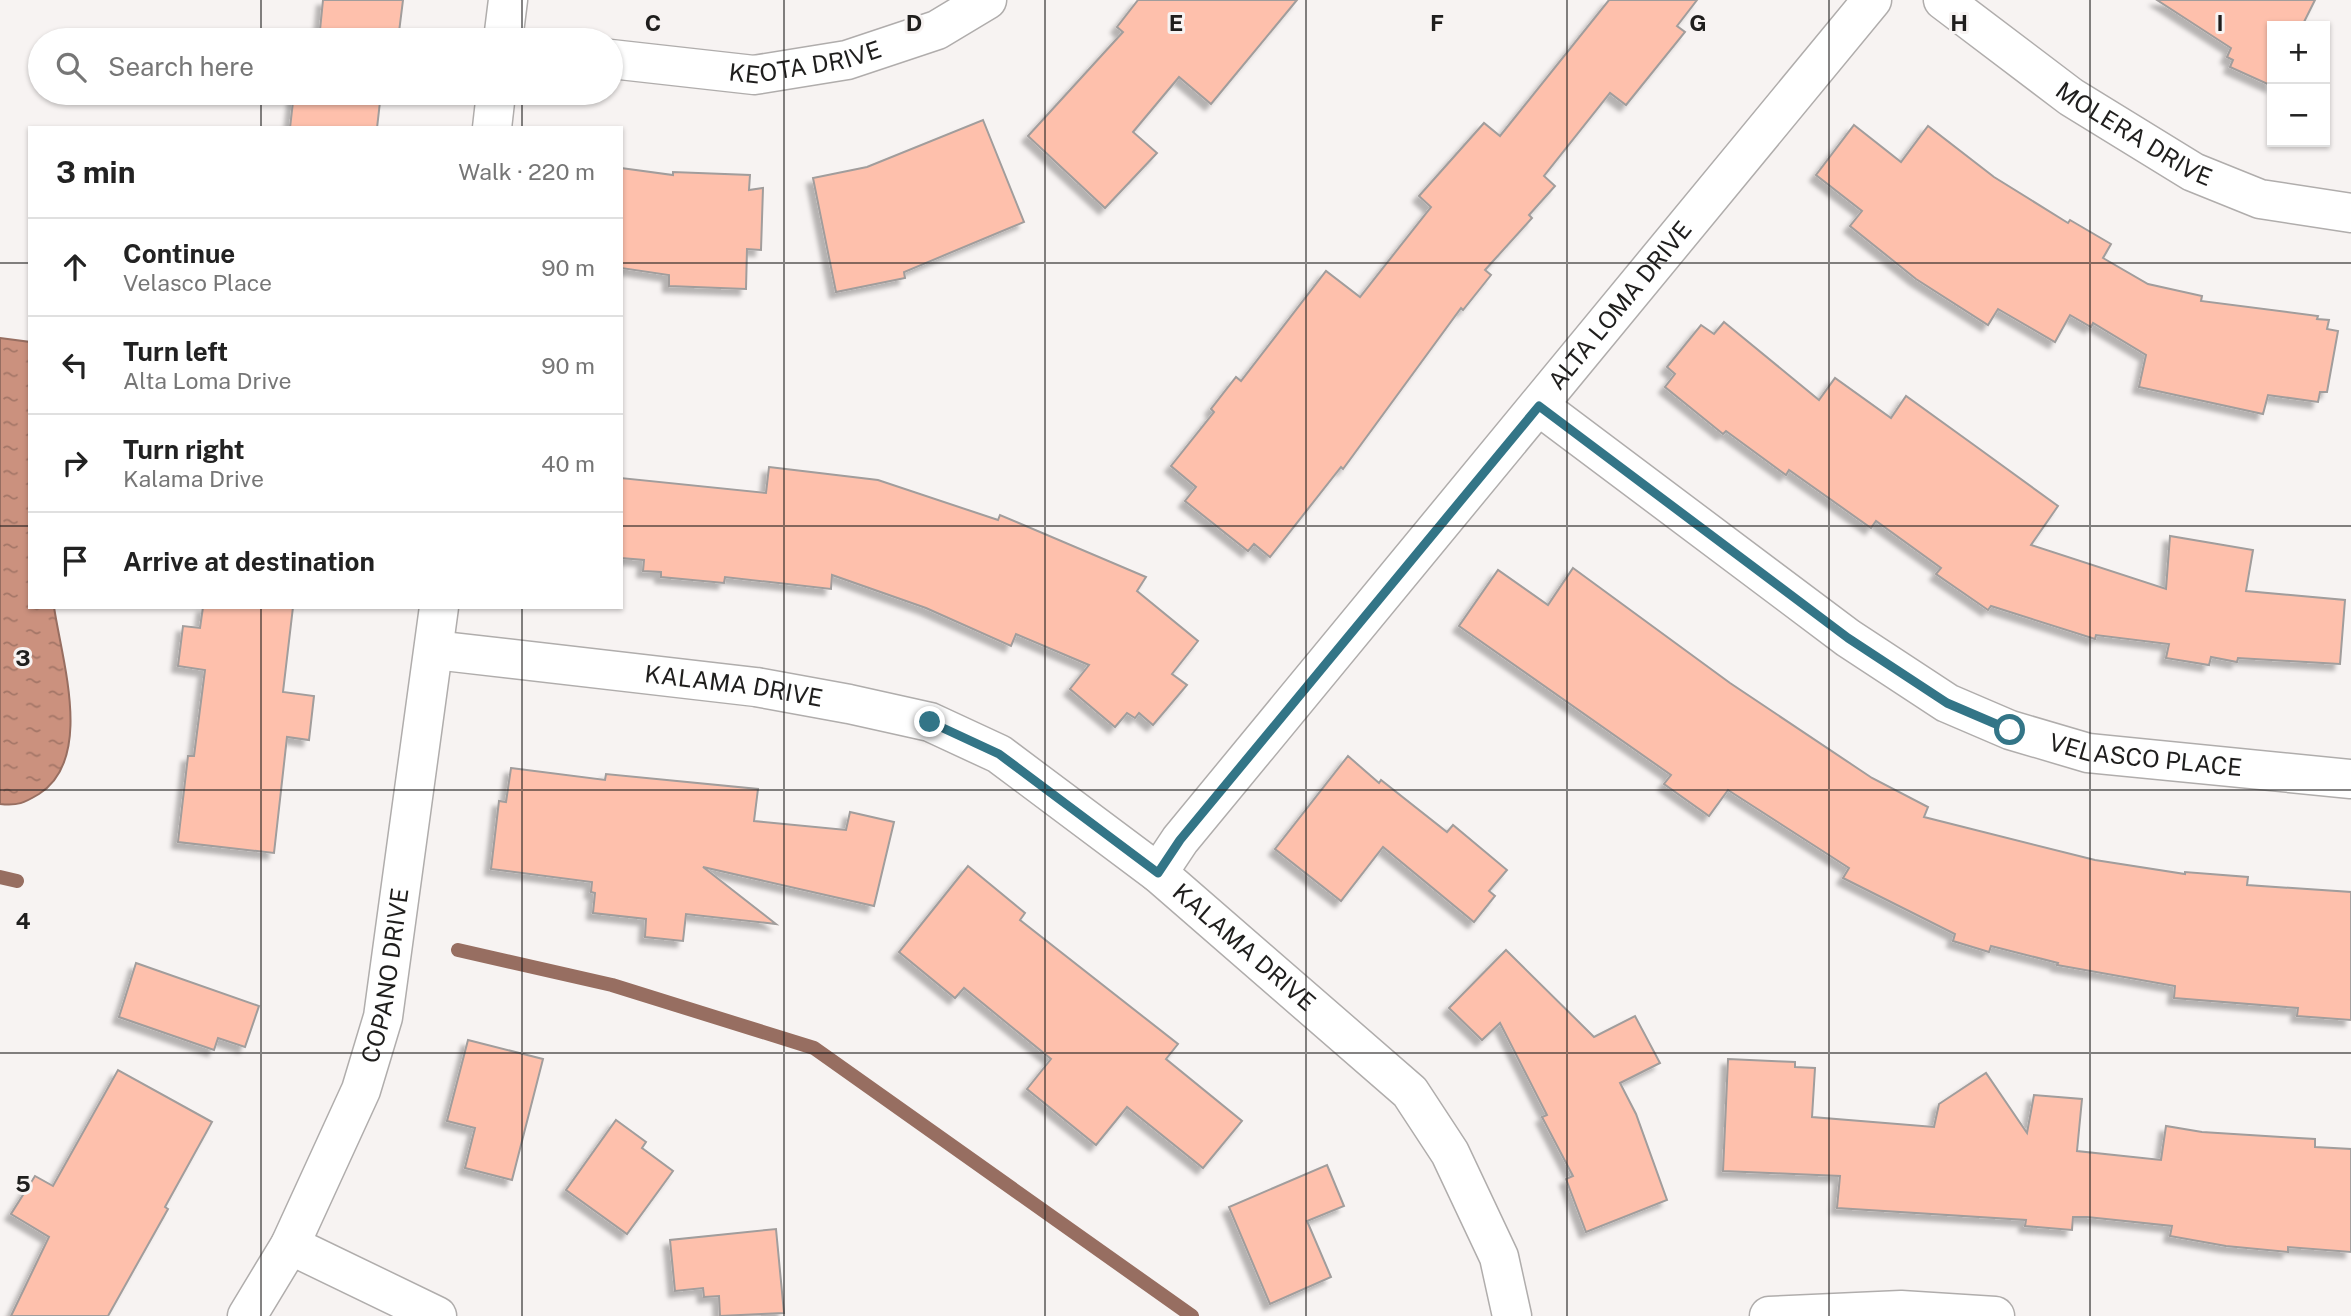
<!DOCTYPE html>
<meta charset="utf-8">
<style>
:root{--surface:#fff;--page:#f2f2f2;--text:#222;--muted:#767676;--line:#e0e0e0}
body{margin:0;font-family:"Public Sans",sans-serif;background:var(--page);color:var(--text)}
.controls{position:absolute;right:21px;top:21px;display:grid;overflow:hidden;border-radius:0px;box-shadow:0 2px 5px #0004}
.controls button{width:63px;height:63px;display:grid;place-items:center;padding:0;border:0;border-bottom:2px solid var(--line);background:var(--surface);color:var(--text);font:35px sans-serif}
.stop{position:absolute;width:21px;height:21px;margin:-16px;border:5px solid #337587;border-radius:50%;background:#fff}
.stop.end{background:#337587;border-color:#fff;box-shadow:0 2px 7px #0008}
.list{margin:0;padding:0;list-style:none}
h2{display:flex;justify-content:space-between;align-items:center;height:91px;margin:0;padding:0 28px;font-size:30px}
h2 small{font-size:23px;font-weight:400;color:var(--muted)}
.list li{display:grid;grid-template-columns:46px 1fr auto;gap:21px;align-items:center;box-sizing:border-box;height:98px;padding:0 28px;border-top:2px solid var(--line)}
.list b{display:block;font-size:26px;white-space:nowrap}
.list p{margin:0;font-size:23px;white-space:nowrap;color:var(--muted)}
.list em{font-size:23px;font-style:normal;color:var(--muted)}
.icon{flex:none;width:38px;height:38px;fill:none;stroke:currentColor;stroke-width:2;stroke-linecap:round;stroke-linejoin:round}
.map{position:relative;flex:none;width:2351px;height:1316px;overflow:hidden}
.search{position:absolute;background:var(--surface);box-shadow:0 2px 5px #0004;left:28px;top:28px;width:595px;height:77px;display:flex;align-items:center;gap:18px;box-sizing:border-box;padding:0 24px;border-radius:38px;color:var(--muted);font-size:26px}
.panel{position:absolute;background:var(--surface);box-shadow:0 2px 5px #0004;left:28px;top:126px;width:595px;height:483px;border-radius:0px}
.map>svg:first-child{display:block}
</style>
<div class="map">
<svg width="2351" height="1316" viewBox="0 0 2351 1316">
<defs>
<pattern id="water-ripples" width="26" height="14" patternUnits="userSpaceOnUse" patternTransform="scale(1.75)"><rect width="26" height="14" fill="#cb917e"/><path d="M2 4q2-2 4 0t4 0M15 11q2-2 4 0t4 0" fill="none" stroke="#a47667"/></pattern>
<filter id="shadow"><feDropShadow dx="-6" dy="6" stdDeviation="2" flood-color="#0004"/></filter>
</defs>
<rect width="100%" height="100%" fill="#f7f3f2"/>
<path fill="url(#water-ripples)" stroke="#976e61" stroke-width="2" d="M0,338l30,4v265h24c8,54 40,152 -15,187 -15,9 -21,12 -39,10z"/>
<g fill="none" stroke-linecap="round" stroke-linejoin="round">
<g stroke="#976e61" stroke-width="14">
<polyline points="0,877 17,881"/>
<polyline points="458,950 612,985 814,1048 1192,1316"/>
</g>
</g>
<g fill="#fec0ac" stroke="#a19d9c" stroke-width="2" filter="url(#shadow)">
<polygon points="323,0 403,0 398,40 319,40"/>
<polygon points="1138,0 1297,0 1211,104 1179,77 1133,132 1157,153 1105,208 1028,136 1123,32 1117,27"/>
<polygon points="1609,0 1697,0 1677,26 1685,32 1626,105 1610,93 1544,176 1555,186 1529,215 1532,218 1485,270 1491,275 1463,310 1461,308 1343,469 1341,467 1270,557 1254,544 1248,551 1185,501 1196,487 1171,466 1214,412 1211,409 1236,377 1241,381 1326,271 1360,297 1431,207 1419,196 1484,123 1500,136"/>
<polygon points="2157,0 2315,0 2302,26 2272,26 2272,86 2230,67 2233,60 2227,57 2231,48"/>
<polygon points="294,93 381,93 377,128 290,128"/>
<polygon points="983,120 1024,222 904,272 905,278 836,292 813,178 867,167"/>
<polygon points="1854,125 1901,162 1928,126 1994,177 2068,223 2070,220 2111,244 2103,258 2148,284 2202,296 2201,301 2318,316 2317,319 2329,320 2327,329 2338,331 2327,392 2320,392 2318,402 2268,395 2263,414 2139,387 2146,355 2093,323 2091,327 2070,315 2055,342 1998,309 1988,325 1916,279 1850,226 1862,211 1816,175"/>
<polygon points="621,168 673,175 673,172 750,175 749,190 763,188 761,250 747,249 746,289 669,286 669,275 621,268"/>
<polygon points="1724,322 1819,400 1835,378 1891,418 1906,396 1974,445 2058,506 2031,545 2166,589 2170,536 2253,550 2246,591 2345,600 2340,664 2238,658 2237,662 2211,657 2209,665 2166,658 2169,644 2096,635 2095,639 1991,606 1988,610 1936,574 1941,568 1876,521 1871,528 1789,470 1786,475 1726,431 1723,434 1665,387 1675,374 1667,367 1701,325 1714,334"/>
<polygon points="769,467 878,480 998,520 1000,515 1146,577 1137,591 1198,641 1172,674 1187,685 1153,725 1139,713 1135,718 1127,713 1115,727 1070,689 1089,665 1016,634 1011,646 926,608 832,575 831,589 725,577 724,583 661,577 661,572 643,571 644,560 621,558 621,478 766,493"/>
<polygon points="1573,568 1730,683 1872,778 1928,807 1924,817 2095,860 2185,874 2185,872 2248,877 2247,885 2351,892 2351,1020 2297,1016 2298,1008 2174,998 2175,986 2057,965 2058,963 1991,946 1989,952 1953,941 1955,934 1843,878 1849,868 1728,790 1709,816 1664,784 1671,775 1459,626 1498,570 1548,605"/>
<polygon points="203,607 293,607 283,692 314,696 309,740 287,737 274,853 178,842 188,756 194,756 205,670 178,666 183,626 200,628"/>
<polygon points="1348,756 1379,783 1381,780 1447,832 1453,825 1507,870 1489,891 1495,896 1474,922 1383,847 1341,901 1275,849"/>
<polygon points="511,768 605,780 606,774 758,789 754,821 846,830 850,812 894,822 874,906 703,867 776,924 686,914 683,941 645,937 646,919 593,913 595,893 591,892 592,882 491,869 499,801 506,802"/>
<polygon points="968,866 1025,913 1020,920 1178,1044 1166,1059 1242,1121 1203,1168 1127,1107 1096,1145 1027,1089 1051,1059 964,988 955,998 899,952"/>
<polygon points="1506,950 1594,1037 1635,1016 1660,1063 1620,1083 1636,1114 1667,1200 1586,1232 1566,1179 1573,1176 1542,1117 1547,1115 1500,1023 1482,1040 1449,1008"/>
<polygon points="136,963 259,1006 245,1047 218,1038 214,1050 119,1017"/>
<polygon points="468,1040 543,1059 512,1180 465,1168 475,1128 447,1121"/>
<polygon points="1728,1059 1795,1062 1795,1067 1815,1068 1812,1117 1934,1127 1939,1104 1986,1073 2027,1133 2034,1095 2082,1099 2077,1151 2161,1160 2166,1126 2202,1132 2315,1139 2315,1147 2351,1149 2351,1252 2288,1247 2288,1252 2226,1246 2170,1236 2172,1226 2087,1217 2073,1217 2072,1230 2025,1226 2026,1220 1837,1208 1840,1176 1723,1171"/>
<polygon points="118,1070 212,1122 165,1207 168,1209 108,1316 11,1316 49,1237 11,1214 35,1176 53,1186"/>
<polygon points="616,1120 646,1142 642,1148 673,1171 627,1234 566,1190"/>
<polygon points="1327,1165 1344,1206 1307,1221 1331,1277 1270,1304 1229,1207"/>
<polygon points="776,1229 784,1313 720,1316 719,1296 704,1297 703,1288 675,1291 670,1240"/>
</g>
<g fill="none" stroke-linecap="round" stroke-linejoin="round">
<g stroke="#b0adac" stroke-width="41">
<g id="minor">
<path id="s1" d="M1943,0l128,97 122,75 67,27 91,14"/>
<path id="s2" d="M611,59l143,16 93,-15 90,-30 50,-30"/>
<path id="s3" d="M1539,406l309,232 99,65 63,27 78,23 263,26"/>
<path id="s4" d="M435,650l321,37 93,17 81,18 69,32 159,119 252,219 40,61 49,104 13,59"/>
<path id="s5" d="M1158,873l22,-33 692,-840"/>
<polyline points="290,1245 437,1316"/>
<polyline points="1769,1316 1901,1310 1995,1316"/>
</g>
</g>
<g stroke="#b0adac" stroke-width="41">
<g id="tertiary">
<polyline points="503,40 508,0"/>
<polyline points="492,128 496,93"/>
<path id="s6" d="M247,1316l43,-71 71,-155 22,-73 56,-410"/>
</g>
</g>
<use href="#minor" stroke="#fff" stroke-width="38"/>
<use href="#tertiary" stroke="#fff" stroke-width="38"/>
</g>
<g fill="none" stroke-linecap="round" stroke-linejoin="round">
<polyline stroke="#337587" stroke-width="9" points="930,722 999,754 1158,873 1180,840 1539,406 1848,638 1947,703 2010,730"/>
</g>
<path fill="none" stroke="#1f1e1d" stroke-width="2" stroke-opacity="0.55" d="M261,0v40M522,0v40M784,0v1316M1045,0v1316M1306,0v1316M1567,0v1316M1829,0v1316M2090,0v1316M261,93v35M522,93v35M0,263h30M621,263h1730M0,526h30M621,526h1730M261,607v709M522,607v709M0,790h2351M0,1053h2351"/>
<g text-anchor="middle" stroke-width="6" stroke-linejoin="round" paint-order="stroke">
<g font-size="24" fill="#1f1e1d" stroke="#f7f3f2">
<text dy="8" stroke="none"><textPath href="#s2" startOffset="196">KEOTA DRIVE</textPath></text>
<text dy="8" stroke="none"><textPath href="#s1" startOffset="234">MOLERA DRIVE</textPath></text>
<text dy="8" stroke="none"><textPath href="#s5" startOffset="732">ALTA LOMA DRIVE</textPath></text>
<text dy="8" stroke="none"><textPath href="#s4" startOffset="301">KALAMA DRIVE</textPath></text>
<text dy="8" stroke="none"><textPath href="#s3" startOffset="712">VELASCO PLACE</textPath></text>
<text dy="8" stroke="none"><textPath href="#s4" startOffset="889">KALAMA DRIVE</textPath></text>
<text dy="8" stroke="none"><textPath href="#s6" startOffset="371">COPANO DRIVE</textPath></text>
</g>
</g>
<g font-size="23" text-anchor="middle" font-weight="bold" fill="#1f1e1d" stroke="#f7f3f2" stroke-width="6" stroke-linejoin="round" paint-order="stroke">
<text x="653" y="31">C</text>
<text x="914" y="31">D</text>
<text x="1176" y="31">E</text>
<text x="1437" y="31">F</text>
<text x="1698" y="31">G</text>
<text x="1959" y="31">H</text>
<text x="2220" y="31">I</text>
<text x="23" y="666">3</text>
<text x="23" y="929">4</text>
<text x="23" y="1192">5</text>
</g>
</svg>
<div class="controls">
<button>+</button>
<button>−</button>
</div>
<div class="stop" style="left:2010px;top:730px"></div>
<div class="stop end" style="left:930px;top:722px"></div>
<div class="search"><svg class="icon" aria-label="search" viewBox="0 0 24 24"><circle cx="10" cy="10" r="6"/><path d="M15 15l6 6"/></svg>Search here</div>
<section class="panel">
<h2>3 min<small>Walk · 220 m</small></h2>
<ul class="list">
<li><svg class="icon" aria-label="ahead" viewBox="0 0 24 24"><path d="M12 20V5M6 11l6-6 6 6"/></svg><div><b>Continue</b><p>Velasco Place</p></div><em>90 m</em></li>
<li><svg class="icon" aria-label="left" viewBox="0 0 24 24"><path d="M17 20v-9H6M10 6l-5 5 5 5"/></svg><div><b>Turn left</b><p>Alta Loma Drive</p></div><em>90 m</em></li>
<li><svg class="icon" aria-label="right" viewBox="0 0 24 24"><path d="M7 20v-9h11M14 6l5 5-5 5"/></svg><div><b>Turn right</b><p>Kalama Drive</p></div><em>40 m</em></li>
<li><svg class="icon" aria-label="arrive" viewBox="0 0 24 24"><path d="M6 21V4h12l-3 4 3 4H6"/></svg><div><b>Arrive at destination</b></div></li>
</ul>
</section>
</div>
